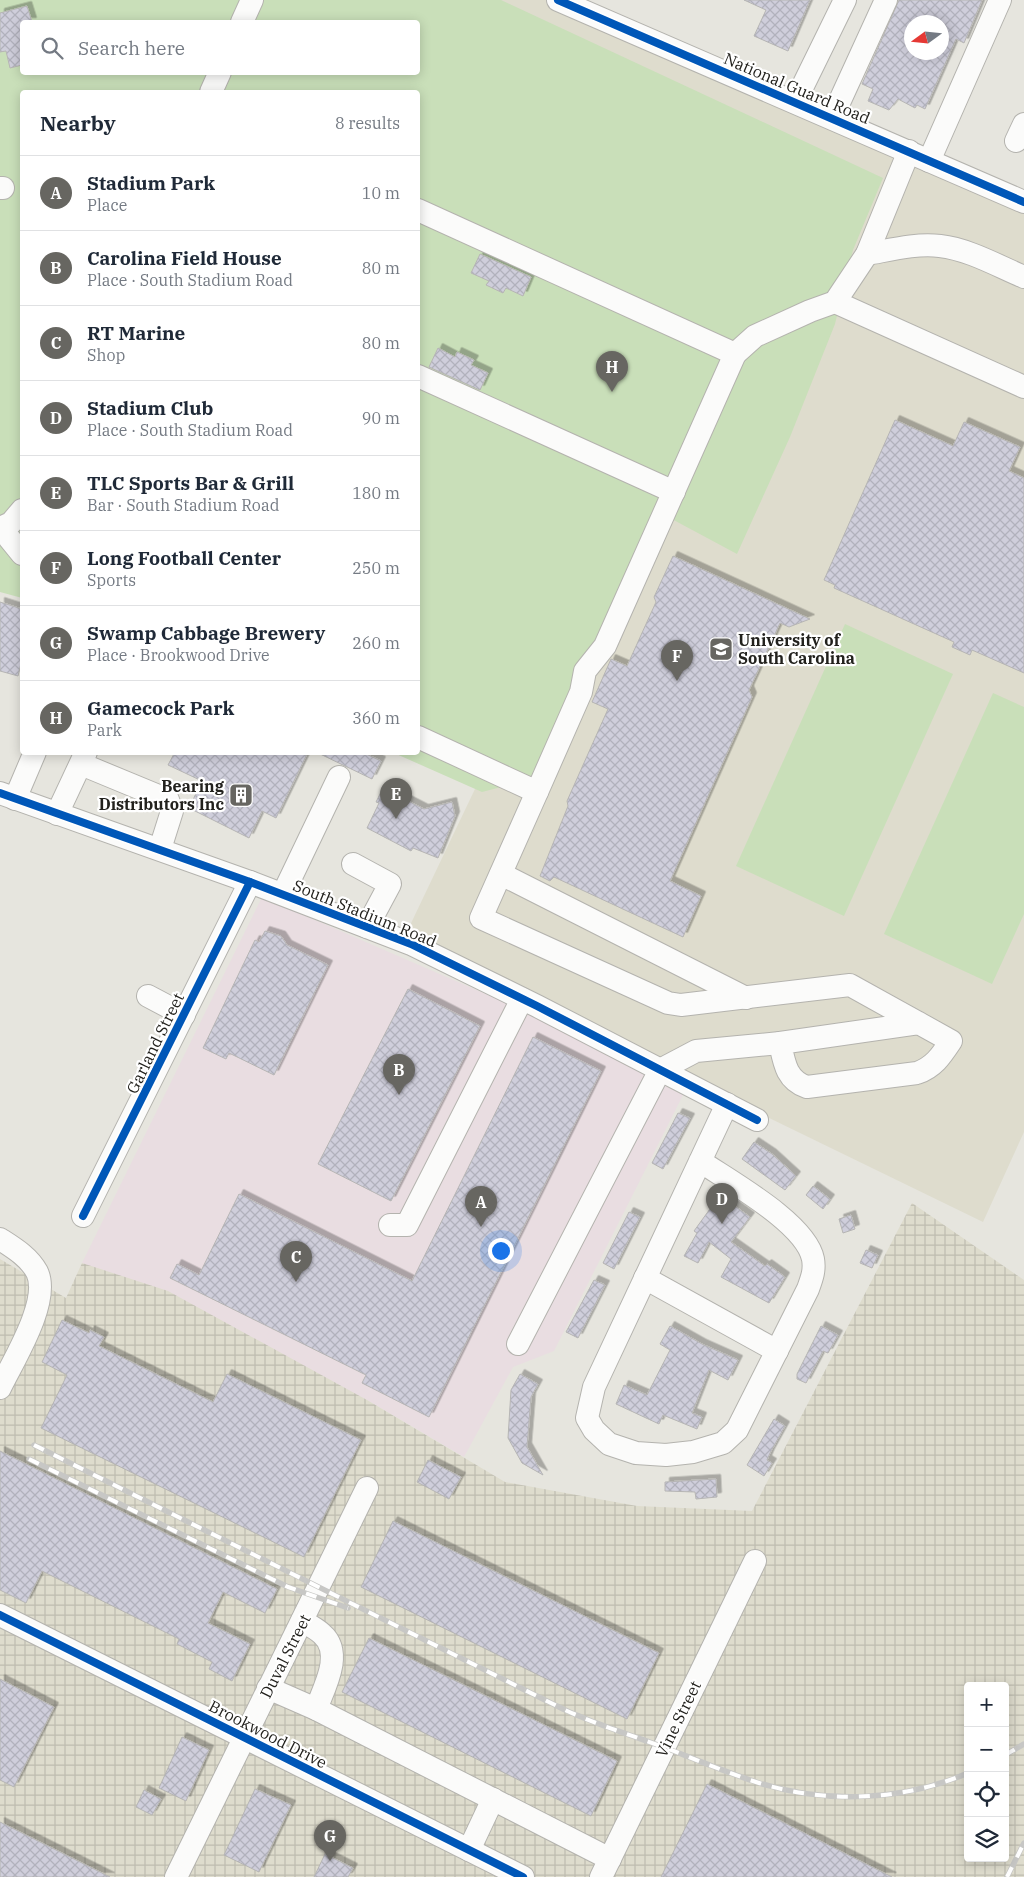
<!DOCTYPE html>
<meta charset="utf-8">
<style>
:root{--surface:#fff;--page:#f2f2f3;--text:#1f2937;--muted:#747a83;--line:#e0e1e3;--accent:#676661}
body{margin:0;font-family:"IBM Plex Serif",serif;background:var(--page);color:var(--text)}
.controls{position:absolute;right:15px;bottom:15px;display:grid;overflow:hidden;border-radius:5px;box-shadow:0 2px 12px #0003}
.controls button{width:45px;height:45px;display:grid;place-items:center;padding:0;border:0;border-bottom:1px solid var(--line);background:var(--surface);color:var(--text);font:25px sans-serif}
.compass{position:absolute;left:904px;top:15px;width:45px;height:45px;border-radius:50%;background:var(--surface);box-shadow:0 2px 12px #0003;rotate:255deg}
.you{position:absolute;left:500px;top:1250px;width:18px;height:18px;margin:-12px;border:4px solid #fff;border-radius:50%;background:#1a73e8;box-shadow:0 0 0 8px #1a73e833}
.badge{display:grid;place-items:center;width:32px;height:32px;border-radius:50%;background:var(--accent);color:#fff;font-size:16px;font-weight:700}
.pin{position:absolute;translate:-50% -41px;filter:drop-shadow(0 1px 2px #0008)}
.pin::after{content:'';position:absolute;top:26px;width:18px;height:15px;background:inherit;clip-path:polygon(0 0,100% 0,50% 100%)}
.list{margin:0;padding:0;list-style:none}
h2{display:flex;justify-content:space-between;align-items:center;height:65px;margin:0;padding:0 20px;font-size:21px}
h2 small{font-size:16px;font-weight:400;color:var(--muted)}
.list li{display:grid;grid-template-columns:32px 1fr auto;gap:15px;align-items:center;box-sizing:border-box;height:75px;padding:0 20px;border-top:1px solid var(--line)}
.list b{display:block;font-size:19px;white-space:nowrap}
.list p{margin:0;font-size:16px;white-space:nowrap;color:var(--muted)}
.list em{font-size:16px;font-style:normal;color:var(--muted)}
.icon{flex:none;width:28px;height:28px;fill:none;stroke:currentColor;stroke-width:2;stroke-linecap:round;stroke-linejoin:round}
.map{position:relative;flex:none;width:1024px;height:1877px;overflow:hidden}
.search{position:absolute;background:var(--surface);box-shadow:0 2px 12px #0003;left:20px;top:20px;width:400px;height:55px;display:flex;align-items:center;gap:12px;box-sizing:border-box;padding:0 18px;border-radius:5px;color:var(--muted);font-size:19px}
.panel{position:absolute;background:var(--surface);box-shadow:0 2px 12px #0003;left:20px;top:90px;width:400px;height:665px;border-radius:5px}
.map>svg:first-child{display:block}
</style>
<div class="map">
<svg width="1024" height="1877" viewBox="0 0 1024 1877">
<defs>
<pattern id="industrial-grid" width="8" height="8" patternUnits="userSpaceOnUse" patternTransform="scale(1.25)"><rect width="8" height="8" fill="#dedccd"/><path d="M0 4h8M4 0v8" fill="none" stroke="#bebcb0"/></pattern>
<pattern id="building-cross-hatch" width="8" height="8" patternUnits="userSpaceOnUse" patternTransform="scale(1.25)"><rect width="8" height="8" fill="#cfcedb"/><path d="M0 0l8 8M0 8l8-8" fill="none" stroke="#b1b1bc"/></pattern>
<filter id="shadow"><feDropShadow dx="4.5" dy="-4.5" stdDeviation="0" flood-color="#0004"/></filter>
</defs>
<rect width="100%" height="100%" fill="#e6e5de"/>
<polygon fill="#e9dde1" points="262,897 525,1011 683,1095 554,1351 513,1367 464,1457 367,1400 82,1263"/>
<path fill="url(#industrial-grid)" fill-rule="evenodd" d="M912,1203l112,77v597h-1024v-618l66,39 16,-35 86,28 199,109 138,82 132,24 115,5zM968,1686h37v172h-37z"/>
<path fill="#dedccd" fill-rule="evenodd" d="M0,0h562l462,205v927l-41,90 -580,-282 82,-172 -67,-676h-396zM22,22h396v50h-396z"/>
<g fill="#c9dfb9" fill-rule="evenodd">
<path d="M0,0h501l382,178 -30,72 -18,74 -45,113 -53,117 -82,-44 -119,268 -54,14 -88,-39 24,-1v-660h-396v506l-22,-6zM22,22h396v50h-396z"/>
<polygon points="845,624 953,674 844,916 736,866"/>
<polygon points="993,693 1024,707 1024,914 992,984 884,934"/>
</g>
<g fill="url(#building-cross-hatch)" stroke="#b6b5b4" fill-rule="evenodd" filter="url(#shadow)">
<polygon points="744,0 810,0 788,51 754,36 766,10"/>
<path d="M899,0h83l-18,43 -8,-4 -31,70 -8,-4 -2,3 -17,-9 -9,11 -21,-9 5,-12 -11,-5zM912,22h30v30h-30z"/>
<polygon points="27,6 32,22 22,22 22,65 10,68 6,51 0,52 0,13"/>
<polygon points="480,254 531,277 523,296 506,288 503,293 486,285 489,281 471,273"/>
<polygon points="438,348 455,357 457,352 474,360 471,365 488,373 480,390 429,367"/>
<polygon points="895,420 953,446 964,422 1020,447 1009,471 1024,478 1024,673 972,650 970,655 952,647 954,642 834,588 835,585 824,580"/>
<polygon points="673,556 810,619 789,627 780,623 749,690 752,697 670,881 701,896 683,937 554,877 550,881 540,876 568,806 567,801 608,709 592,702 611,659 627,666 656,602 654,597"/>
<polygon points="0,602 22,609 22,659 18,676 0,671"/>
<polygon points="175,752 308,752 276,818 262,811 249,838 189,808 202,781 168,765"/>
<polygon points="316,752 362,752 381,761 372,779"/>
<polygon points="383,788 424,809 452,802 455,816 438,858 413,848 411,851 367,828 379,803 376,802"/>
<polygon points="265,931 281,936 287,945 328,965 274,1075 229,1053 226,1059 203,1048 255,940 259,942"/>
<polygon points="408,989 480,1026 391,1201 318,1164"/>
<polygon points="533,1037 601,1071 429,1417 362,1383 366,1375 170,1278 177,1264 199,1275 239,1194 412,1281"/>
<polygon points="678,1113 690,1118 663,1169 652,1163"/>
<polygon points="754,1142 772,1154 796,1176 785,1190 742,1159"/>
<polygon points="813,1186 830,1199 823,1209 806,1195"/>
<polygon points="720,1195 750,1217 731,1242 765,1266 767,1264 785,1277 769,1303 721,1277 731,1259 709,1242 698,1263 684,1256 697,1233 694,1231"/>
<polygon points="629,1212 640,1217 614,1269 603,1263"/>
<polygon points="851,1215 855,1229 843,1233 839,1219"/>
<polygon points="866,1250 878,1255 872,1268 860,1263"/>
<polygon points="594,1280 605,1285 578,1338 566,1332"/>
<polygon points="62,1320 89,1333 90,1330 104,1337 99,1346 213,1402 227,1374 361,1440 304,1557 41,1428 67,1375 42,1362"/>
<polygon points="670,1326 702,1344 738,1360 728,1380 709,1370 692,1413 702,1417 697,1429 663,1415 659,1424 616,1404 624,1385 647,1395 670,1350 660,1344"/>
<polygon points="821,1326 838,1335 828,1353 823,1351 806,1383 797,1379 797,1374"/>
<polygon points="520,1374 538,1384 531,1397 527,1447 543,1475 522,1463 508,1438 511,1390"/>
<polygon points="774,1419 785,1426 770,1453 767,1460 772,1463 764,1476 747,1465"/>
<polygon points="0,1451 277,1589 265,1613 223,1592 208,1623 250,1644 232,1681 209,1669 212,1662 177,1644 179,1639 42,1571 26,1603 0,1590"/>
<polygon points="428,1460 461,1477 449,1499 417,1482"/>
<polygon points="716,1479 717,1497 696,1499 695,1492 665,1491 665,1482"/>
<polygon points="393,1521 659,1653 627,1719 361,1587"/>
<polygon points="369,1638 617,1761 591,1816 342,1692"/>
<polygon points="0,1679 54,1707 14,1787 0,1780"/>
<polygon points="182,1737 209,1750 186,1801 159,1788"/>
<polygon points="707,1784 892,1877 661,1877"/>
<polygon points="255,1789 291,1805 259,1872 224,1855"/>
<polygon points="144,1790 161,1799 152,1815 136,1807"/>
<polygon points="0,1822 110,1877 0,1877"/>
<polygon points="325,1854 353,1868 348,1877 314,1877"/>
</g>
<g fill="none" stroke-linecap="round" stroke-linejoin="round">
<g stroke="#b4b3ae" stroke-width="24">
<g id="minor">
<polyline points="558,0 1024,202"/>
<polyline points="242,22 252,0"/>
<polyline points="211,92 220,72"/>
<polyline points="795,102 845,0"/>
<polyline points="832,118 886,0"/>
<polyline points="1016,141 1024,124"/>
<polyline points="929,161 1000,0"/>
<polyline points="0,188 3,188"/>
<polyline points="418,210 735,354 755,336 810,311 835,302 867,254 909,151"/>
<path d="M867,254c23,-4 49,-11 73,-8 28,3 58,20 84,31"/>
<polyline points="835,302 1024,387"/>
<polyline points="418,376 674,492"/>
<polyline points="3,527 9,538 22,554"/>
<polyline points="0,528 11,523 22,510"/>
<polyline points="418,737 537,792 581,692 585,671 605,646 735,354"/>
<polyline points="81,764 168,800 172,811 160,849"/>
<path d="M537,792l-56,126 187,85 13,2 169,-20 101,56c-10,15 -17,26 -34,32l-110,14c-21,-7 -23,-25 -27,-44l139,-20"/>
<polyline points="0,793 250,882 411,944 537,1006 757,1120"/>
<polyline points="15,799 35,752"/>
<polyline points="57,814 86,752"/>
<polyline points="353,864 390,884 367,927"/>
<polyline points="501,874 746,998"/>
<polyline points="283,894 339,777"/>
<polyline points="148,996 184,1015"/>
<path d="M700,1161c29,20 106,62 113,98 2,11 -1,19 -5,30l-71,141 -14,13 -30,9 -27,3 -30,-2 -27,-9 -15,-14 -7,-12 7,-31c44,-94 88,-188 133,-283"/>
<polyline points="83,1216 250,882"/>
<polyline points="390,1225 407,1225 522,999"/>
<path d="M0,1239c14,9 29,18 37,33 14,29 -24,89 -37,116"/>
<polyline points="645,1278 777,1351"/>
<polyline points="518,1344 660,1070 696,1051 780,1043"/>
<polyline points="0,1615 523,1877"/>
<path d="M302,1621c7,4 15,8 20,13 22,19 2,54 -6,75"/>
<polyline points="268,1688 316,1709 610,1859"/>
<polyline points="469,1850 493,1799"/>
<polyline points="176,1877 367,1488"/>
<polyline points="601,1877 755,1561"/>
</g>
</g>
<use href="#minor" stroke="#fbfbfa" stroke-width="22"/>
<g stroke="#c7c7c5" stroke-width="5.5">
<g id="rail">
<path d="M34,1445l529,264c34,16 68,26 103,39 31,12 62,25 93,35 67,21 144,18 209,-10"/>
<polyline points="29,1459 288,1587 348,1608"/>
<polyline points="1005,1755 1024,1744"/>
<polyline points="1007,1877 1024,1843"/>
</g>
</g>
<use href="#rail" stroke="#fff" stroke-width="4" stroke-dasharray="11" stroke-linecap="butt"/>
<g stroke="#fff" stroke-width="11">
<g id="cycleway">
<polyline points="558,0 1024,202"/>
<polyline points="0,793 250,882 411,944 537,1006 757,1120"/>
<polyline points="83,1216 250,882"/>
<polyline points="0,1615 523,1877"/>
</g>
</g>
<use href="#cycleway" stroke="#0057b8" stroke-width="8"/>
</g>
<defs>
<g id="university-square" transform="scale(1.25)"><rect x="-9" y="-9" width="18" height="18" rx="4" fill="#676661" stroke="#fff"/><path d="M0-5L7-2L0 1L-7-2ZM-4 1L0 2.5L4 1V4Q0 6-4 4Z" fill="#fff"/></g>
<g id="building-square" transform="scale(1.25)"><rect x="-9" y="-9" width="18" height="18" rx="4" fill="#676661" stroke="#fff"/><path d="M-4-6H4V6H1V3H-1V6H-4ZM-2.5-4.3h1.7v1.8h-1.7ZM.8-4.3h1.7v1.8H.8ZM-2.5-1h1.7V.8h-1.7ZM.8-1h1.7V.8H.8Z" fill="#fff"/></g>
</defs>
<g fill-rule="evenodd">
<use href="#university-square" x="721" y="649"/>
<use href="#building-square" x="241" y="795"/>
</g>
<g text-anchor="middle" stroke-width="4.5" stroke-linejoin="round" paint-order="stroke">
<g font-size="16" fill="#22211d" stroke="#fff">
<text transform="translate(797 88) rotate(23)" y="6">National Guard Road</text>
<text transform="translate(365 913) rotate(22)" y="6">South Stadium Road</text>
<text transform="translate(155 1043) rotate(-64)" y="6">Garland Street</text>
<text transform="translate(285 1656) rotate(-63)" y="6">Duval Street</text>
<text transform="translate(678 1719) rotate(-64)" y="6">Vine Street</text>
<text transform="translate(268 1734) rotate(27)" y="6">Brookwood Drive</text>
</g>
<g font-size="16" font-weight="bold" fill="#22211d" stroke="#fff" text-anchor="start">
<text x="738" y="646">University of<tspan x="738" dy="18">South Carolina</tspan></text>
<text x="224" y="792" text-anchor="end">Bearing<tspan x="224" dy="18">Distributors Inc</tspan></text>
</g>
</g>
</svg>
<div class="controls">
<button>+</button>
<button>−</button>
<button><svg class="icon" aria-label="locate" viewBox="0 0 24 24"><circle cx="12" cy="12" r="6"/><path d="M12 2v4M12 18v4M2 12h4M18 12h4"/></svg></button>
<button><svg class="icon" aria-label="layers" viewBox="0 0 24 24"><path d="M12 4l9 5-9 5-9-5zM3 14l9 5 9-5"/></svg></button>
</div>
<svg class="compass" viewBox="-18 -18 36 36"><path d="M0-13l5 13h-10z" fill="#e53935"/><path d="M0 13l5-13h-10z" fill="#747a83"/></svg>
<div class="you"></div>
<div class="pin badge" style="left:481px;top:1227px">A</div>
<div class="pin badge" style="left:399px;top:1095px">B</div>
<div class="pin badge" style="left:296px;top:1282px">C</div>
<div class="pin badge" style="left:722px;top:1224px">D</div>
<div class="pin badge" style="left:396px;top:819px">E</div>
<div class="pin badge" style="left:677px;top:681px">F</div>
<div class="pin badge" style="left:330px;top:1861px">G</div>
<div class="pin badge" style="left:612px;top:392px">H</div>
<div class="search"><svg class="icon" aria-label="search" viewBox="0 0 24 24"><circle cx="10" cy="10" r="6"/><path d="M15 15l6 6"/></svg>Search here</div>
<section class="panel">
<h2>Nearby<small>8 results</small></h2>
<ul class="list">
<li><span class="badge">A</span><div><b>Stadium Park</b><p>Place</p></div><em>10 m</em></li>
<li><span class="badge">B</span><div><b>Carolina Field House</b><p>Place · South Stadium Road</p></div><em>80 m</em></li>
<li><span class="badge">C</span><div><b>RT Marine</b><p>Shop</p></div><em>80 m</em></li>
<li><span class="badge">D</span><div><b>Stadium Club</b><p>Place · South Stadium Road</p></div><em>90 m</em></li>
<li><span class="badge">E</span><div><b>TLC Sports Bar &amp; Grill</b><p>Bar · South Stadium Road</p></div><em>180 m</em></li>
<li><span class="badge">F</span><div><b>Long Football Center</b><p>Sports</p></div><em>250 m</em></li>
<li><span class="badge">G</span><div><b>Swamp Cabbage Brewery</b><p>Place · Brookwood Drive</p></div><em>260 m</em></li>
<li><span class="badge">H</span><div><b>Gamecock Park</b><p>Park</p></div><em>360 m</em></li>
</ul>
</section>
</div>
